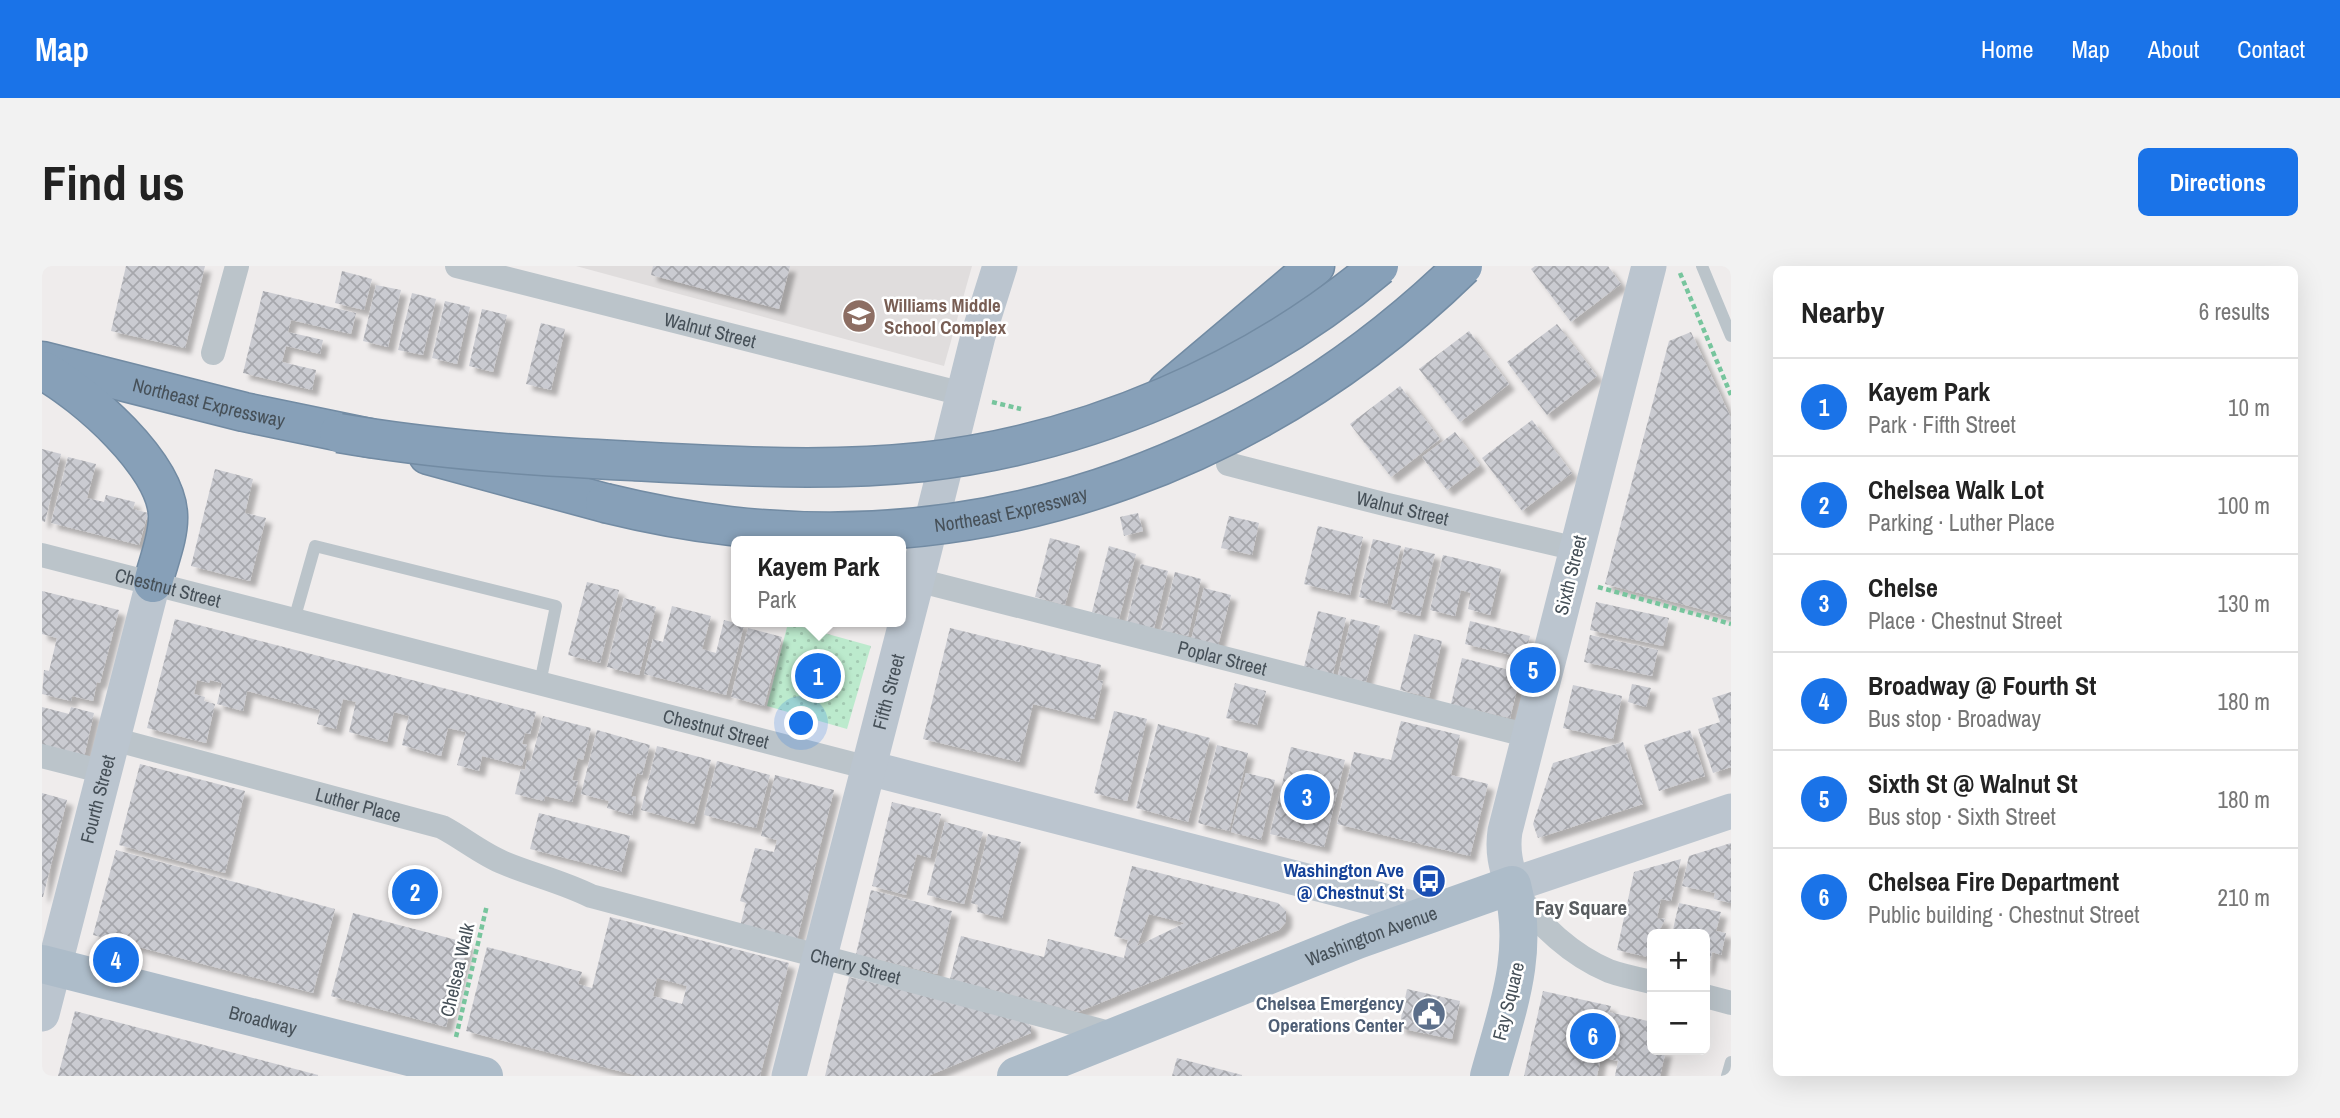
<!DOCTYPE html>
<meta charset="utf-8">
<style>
:root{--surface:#fff;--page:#f2f2f2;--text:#222;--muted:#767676;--line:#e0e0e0;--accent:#1a73e8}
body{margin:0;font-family:"Archivo Narrow",sans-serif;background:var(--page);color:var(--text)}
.controls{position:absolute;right:21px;bottom:21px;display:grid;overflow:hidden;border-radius:10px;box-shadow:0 7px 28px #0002}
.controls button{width:63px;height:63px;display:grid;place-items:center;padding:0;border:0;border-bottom:2px solid var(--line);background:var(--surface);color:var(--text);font:35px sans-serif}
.you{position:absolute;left:760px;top:458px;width:24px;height:24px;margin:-18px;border:5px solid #fff;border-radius:50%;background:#1a73e8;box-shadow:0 0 0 10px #1a73e833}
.badge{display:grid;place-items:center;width:46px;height:46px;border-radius:50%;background:var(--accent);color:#fff;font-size:23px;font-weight:700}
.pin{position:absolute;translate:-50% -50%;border:4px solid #fff;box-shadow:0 2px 7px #0006}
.popup{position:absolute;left:689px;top:270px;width:175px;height:91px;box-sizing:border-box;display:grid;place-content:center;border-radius:10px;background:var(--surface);filter:drop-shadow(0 2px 5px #0005);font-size:23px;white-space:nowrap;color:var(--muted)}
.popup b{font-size:26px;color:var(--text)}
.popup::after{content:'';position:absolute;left:50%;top:100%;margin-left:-14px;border:14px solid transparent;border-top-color:var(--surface)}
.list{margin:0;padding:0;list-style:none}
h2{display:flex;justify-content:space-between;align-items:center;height:91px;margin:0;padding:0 28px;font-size:30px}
h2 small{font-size:23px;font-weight:400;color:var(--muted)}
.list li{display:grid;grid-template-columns:46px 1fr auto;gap:21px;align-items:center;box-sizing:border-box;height:98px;padding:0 28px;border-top:2px solid var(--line)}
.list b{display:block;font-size:26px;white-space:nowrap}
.list p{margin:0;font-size:23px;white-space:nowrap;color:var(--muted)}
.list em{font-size:23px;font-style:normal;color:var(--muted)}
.map{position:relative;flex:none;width:1689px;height:810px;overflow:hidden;border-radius:10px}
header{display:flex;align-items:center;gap:42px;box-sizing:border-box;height:98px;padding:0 35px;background:var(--accent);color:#fff}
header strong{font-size:33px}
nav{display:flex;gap:38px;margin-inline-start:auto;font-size:24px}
.intro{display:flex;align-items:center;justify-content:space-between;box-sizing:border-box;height:168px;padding:0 42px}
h1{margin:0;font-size:49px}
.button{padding:18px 32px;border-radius:10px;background:var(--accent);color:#fff;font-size:24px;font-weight:700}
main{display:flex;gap:42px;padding:0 42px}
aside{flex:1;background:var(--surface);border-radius:10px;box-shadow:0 7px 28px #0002}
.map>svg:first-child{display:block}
</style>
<header>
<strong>Map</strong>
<nav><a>Home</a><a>Map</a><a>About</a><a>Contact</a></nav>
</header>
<div class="intro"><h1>Find us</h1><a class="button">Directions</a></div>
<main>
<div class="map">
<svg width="1689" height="810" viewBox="0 0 1689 810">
<defs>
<pattern id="park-dots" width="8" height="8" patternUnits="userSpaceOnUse" patternTransform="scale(1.75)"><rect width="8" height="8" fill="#bceacd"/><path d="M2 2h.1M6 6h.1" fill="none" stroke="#a3cab2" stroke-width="1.8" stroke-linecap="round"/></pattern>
<pattern id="building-cross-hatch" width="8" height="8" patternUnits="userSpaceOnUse" patternTransform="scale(1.75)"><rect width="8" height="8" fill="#cacbd1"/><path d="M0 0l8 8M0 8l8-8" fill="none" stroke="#a6a7ac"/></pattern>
<filter id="shadow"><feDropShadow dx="6" dy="6" stdDeviation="2" flood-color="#0004"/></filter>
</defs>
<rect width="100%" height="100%" fill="#efecec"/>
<polygon fill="#e0dddd" points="534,0 930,0 902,100"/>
<polygon fill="url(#park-dots)" points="746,357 829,380 805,463 725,440"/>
<g fill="url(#building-cross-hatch)" fill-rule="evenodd" filter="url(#shadow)">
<polygon points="84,0 163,0 143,82 69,65"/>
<polygon points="611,0 748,0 737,43 609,9"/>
<polygon points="1493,0 1566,0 1579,18 1529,56 1489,3"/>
<polygon points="300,5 330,13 322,44 293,37"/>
<polygon points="334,19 359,24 346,81 321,75"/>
<polygon points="221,25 314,47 309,68 249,54 246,66 281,74 278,88 244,80 240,96 274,104 270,124 201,107"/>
<polygon points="370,27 394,33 381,89 356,84"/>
<polygon points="403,35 428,41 415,98 390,92"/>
<polygon points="440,43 465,49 451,106 427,100"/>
<polygon points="499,57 523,63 509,124 484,118"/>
<polygon points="1515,58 1555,110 1505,149 1465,96"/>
<polygon points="1427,65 1467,118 1418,156 1377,103"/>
<polygon points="1649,66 1689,152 1689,351 1563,318 1627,75"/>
<polygon points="1358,120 1398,173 1349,211 1308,158"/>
<polygon points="1490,154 1530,207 1480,245 1440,192"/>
<polygon points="1413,166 1438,199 1405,224 1380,191"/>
<polygon points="0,183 19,188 3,256 0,255"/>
<polygon points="26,191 54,198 45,232 62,236 64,229 93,236 91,243 106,247 97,279 9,257"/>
<polygon points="173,203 211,213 203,247 224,252 208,315 149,300"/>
<polygon points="1096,247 1101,265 1082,270 1078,251"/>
<polygon points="1187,250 1217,257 1210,289 1179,282"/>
<polygon points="1276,260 1321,271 1308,329 1262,318"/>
<polygon points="1008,272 1038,280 1023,339 993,331"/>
<polygon points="1331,273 1359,280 1345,338 1317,331"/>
<polygon points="1067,280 1094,288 1077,353 1050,346"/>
<polygon points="1363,281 1393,288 1378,350 1349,343"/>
<polygon points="1401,289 1459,303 1448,349 1426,343 1429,327 1419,324 1413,350 1388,344"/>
<polygon points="1099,298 1126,305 1112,362 1085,356"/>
<polygon points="1133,306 1159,313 1146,370 1119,364"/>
<polygon points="545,316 577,324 558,397 526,389"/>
<polygon points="1162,322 1189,329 1176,380 1149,374"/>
<polygon points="0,325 77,344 58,417 55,416 51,435 30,430 29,435 0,428 2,404 19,407 7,405 15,372 0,368"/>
<polygon points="582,332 614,341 597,409 565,401"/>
<polygon points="1554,336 1627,352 1621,380 1548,364"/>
<polygon points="630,340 669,350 660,383 674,387 682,354 702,359 684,429 602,408 611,373 621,376"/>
<polygon points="1276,345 1304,352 1291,408 1262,401"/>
<polygon points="133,353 494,446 488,468 483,467 480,478 485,479 480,500 440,490 437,505 415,499 424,466 406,462 399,490 360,479 367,450 352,446 345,476 307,466 314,436 301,433 294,463 275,458 278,444 205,425 201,445 175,438 180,417 168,414 167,417 155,414 152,428 163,431 162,435 173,438 164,477 105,462"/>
<polygon points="1309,353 1338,360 1324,416 1296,409"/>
<polygon points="1428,355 1488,370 1482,392 1423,378"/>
<polygon points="706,362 740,371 722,440 689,431"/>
<polygon points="908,362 1059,399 1055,414 1061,415 1052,453 991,438 977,496 881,473"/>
<polygon points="1372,368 1400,375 1387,431 1358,424"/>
<polygon points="1548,369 1616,384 1610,410 1542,396"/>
<polygon points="1420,392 1479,407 1468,452 1409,438"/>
<polygon points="1193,417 1224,425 1215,459 1184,452"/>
<polygon points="1590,418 1609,422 1604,441 1586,436"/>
<polygon points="1531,419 1580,430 1571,473 1521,462"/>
<polygon points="1689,426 1689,501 1671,507 1656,463 1678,456 1670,432"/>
<polygon points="0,441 27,448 29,441 52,447 42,491 0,481"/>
<polygon points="1072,445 1105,453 1085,535 1052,527"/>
<polygon points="501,450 549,462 541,494 536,492 530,514 536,515 530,536 503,530 502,535 473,528 479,503 483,504 485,494 489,495"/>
<polygon points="1359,455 1418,469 1409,509 1446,518 1428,590 1295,558 1312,486 1349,494"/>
<polygon points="1116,458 1168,472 1146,556 1094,542"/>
<polygon points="555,464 608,479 600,509 595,507 589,530 594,531 590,549 565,542 567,535 539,528"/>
<polygon points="1648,464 1663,510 1617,525 1602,479"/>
<polygon points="1581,476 1601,538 1496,572 1491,558 1511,497"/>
<polygon points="1175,479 1206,487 1187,565 1156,557"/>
<polygon points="615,480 669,494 652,558 599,544"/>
<polygon points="1249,481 1303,494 1282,581 1228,568"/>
<polygon points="675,495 728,509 714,562 662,549"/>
<polygon points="98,498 203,525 183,607 77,579"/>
<polygon points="1204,507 1233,514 1219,574 1189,566"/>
<polygon points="733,509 792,524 755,674 698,660 704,637 698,635 713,582 732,586 735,574 719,570"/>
<polygon points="0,527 25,534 1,631 0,631"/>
<polygon points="850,536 899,548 888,592 875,588 864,629 830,620"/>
<polygon points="497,547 588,570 579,606 488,583"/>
<polygon points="903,556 941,566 922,638 885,629"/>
<polygon points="946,568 979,576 960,652 935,646 936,639 929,637"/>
<polygon points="1689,577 1689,637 1672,633 1673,627 1640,620 1647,590"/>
<polygon points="74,584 293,643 271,727 51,669"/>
<polygon points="1639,593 1629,635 1619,633 1615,652 1623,653 1616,668 1610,668 1610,692 1575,684 1592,606"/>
<path d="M1090,600l146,37 8,8v11l-7,8 -201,82 -128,-33 11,-43 83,21 4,-18 76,19 4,-18 -14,-4zM1107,648l36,9 -48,23z"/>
<polygon points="829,624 910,645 895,708 814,688"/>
<polygon points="1637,637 1679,646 1674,665 1684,667 1679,689 1670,686 1666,704 1663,703 1663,668 1630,668"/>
<polygon points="311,647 426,677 404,761 289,730"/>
<path d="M568,651l179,46 -29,113h-122l-172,-45 21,-84 95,25 -4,12 14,4zM615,712l30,8 -5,18 -29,-8z"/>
<polygon points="807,711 982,754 989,760 989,767 886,810 783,810"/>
<polygon points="1365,723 1418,735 1410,773 1357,762"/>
<polygon points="1501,725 1569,740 1567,746 1610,756 1610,784 1624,784 1618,810 1573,810 1576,795 1559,791 1555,810 1482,810"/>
<polygon points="33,745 276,809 276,810 16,810"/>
<polygon points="1135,792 1200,809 1200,810 1130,810"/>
</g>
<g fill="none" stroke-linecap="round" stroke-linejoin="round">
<g stroke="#728ba3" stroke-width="41">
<g id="highway">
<path id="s10" d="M0,95l202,51 126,26"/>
<path d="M2,105c41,23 122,93 124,144 1,22 -10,47 -15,68"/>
<polyline points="1125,125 1273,0"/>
<polyline points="386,189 563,237"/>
</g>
</g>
<g stroke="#77c59d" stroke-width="4.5" stroke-dasharray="5 3.5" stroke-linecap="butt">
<polyline points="1638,7 1689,129"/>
<polyline points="950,136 979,143"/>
<polyline points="1556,321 1689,358"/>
<polyline points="414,771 445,639"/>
</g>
<g stroke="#bbc4ca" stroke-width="12">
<polyline points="1660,0 1689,70"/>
<polyline points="252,354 273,280 514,340 498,417"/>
<polyline points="1685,810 1689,796"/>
</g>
<g stroke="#bbc4ca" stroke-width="24">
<path id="s1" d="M415,0l506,128"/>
<polyline points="171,87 195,0"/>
<path id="s2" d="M1186,198l156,40 193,45"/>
<path id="s3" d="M0,289l827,213"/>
<path id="s4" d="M875,314l612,156"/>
<path id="s5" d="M71,473l329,88c21,11 40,27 62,36 29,12 59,19 87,33l526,139"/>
<polyline points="0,490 62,506"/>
<path d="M1475,626c21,33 56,64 92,79 14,5 29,8 43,11"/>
<polyline points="1663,730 1689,737"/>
</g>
<g stroke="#bbc5cf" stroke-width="35">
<path d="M1607,0l-144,565c-3,20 1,35 7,54l219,-74"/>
<polyline points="827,502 1389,647"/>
<path id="s6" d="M0,748l111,-431"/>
<path id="s7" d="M747,810l128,-496 61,-244 22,-70"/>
</g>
<g stroke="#adbcc9" stroke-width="38">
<path id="s8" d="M0,698l442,112"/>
<path id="s9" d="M974,810l341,-136 155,-55c18,68 -5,125 -23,191"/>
</g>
<use href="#highway" stroke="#87a0b8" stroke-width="38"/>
<g stroke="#728ba3" stroke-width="41" stroke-linecap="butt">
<g id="highway-bridge">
<path d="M297,167c98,17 195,23 294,28 95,5 194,11 289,1 163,-18 332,-90 457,-196"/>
<path id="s11" d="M563,237c41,10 82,18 125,23 274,31 537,-69 733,-260"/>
</g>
</g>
<use href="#highway-bridge" stroke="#87a0b8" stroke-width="38"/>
</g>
<defs>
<g id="school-disc" transform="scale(1.75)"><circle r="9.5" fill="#8d6e63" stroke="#fff"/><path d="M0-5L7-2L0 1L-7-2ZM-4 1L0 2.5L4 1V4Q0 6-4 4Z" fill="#fff"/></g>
<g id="bus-disc" transform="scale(1.75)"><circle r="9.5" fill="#1a4fb4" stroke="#fff"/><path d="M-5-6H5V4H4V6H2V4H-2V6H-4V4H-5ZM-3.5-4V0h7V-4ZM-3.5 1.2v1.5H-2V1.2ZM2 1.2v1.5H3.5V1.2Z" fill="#fff"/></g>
<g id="civic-disc" transform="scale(1.75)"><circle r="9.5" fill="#5c6f8a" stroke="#fff"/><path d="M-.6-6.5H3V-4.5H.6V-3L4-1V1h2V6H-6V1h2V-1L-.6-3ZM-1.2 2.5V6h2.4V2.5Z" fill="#fff"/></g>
</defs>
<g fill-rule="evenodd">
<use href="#school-disc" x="817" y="50"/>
<use href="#bus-disc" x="1387" y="615"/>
<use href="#civic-disc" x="1387" y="748"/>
</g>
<g text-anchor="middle" stroke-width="5" stroke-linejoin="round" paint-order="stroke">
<g font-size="19" font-weight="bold" fill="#785e54" stroke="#fff" text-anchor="start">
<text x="842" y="46">Williams Middle<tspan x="842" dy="22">School Complex</tspan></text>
</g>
<g font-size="19" fill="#465058" stroke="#fff">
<text dy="7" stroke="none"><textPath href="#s1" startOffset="261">Walnut Street</textPath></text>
<text dy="7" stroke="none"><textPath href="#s10" startOffset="172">Northeast Expressway</textPath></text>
<text dy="7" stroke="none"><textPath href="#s11" startOffset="410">Northeast Expressway</textPath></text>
<text dy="7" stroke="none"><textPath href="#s2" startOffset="180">Walnut Street</textPath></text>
<text transform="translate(1528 309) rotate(-76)" y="7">Sixth Street</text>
<text dy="7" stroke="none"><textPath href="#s3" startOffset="130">Chestnut Street</textPath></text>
<text dy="7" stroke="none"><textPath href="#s4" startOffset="315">Poplar Street</textPath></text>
<text dy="7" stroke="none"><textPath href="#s7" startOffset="397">Fifth Street</textPath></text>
<text dy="7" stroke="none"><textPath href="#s3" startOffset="696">Chestnut Street</textPath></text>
<text dy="7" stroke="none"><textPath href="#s6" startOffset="222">Fourth Street</textPath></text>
<text dy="7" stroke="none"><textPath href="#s5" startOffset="254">Luther Place</textPath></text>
<text dy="7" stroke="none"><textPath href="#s9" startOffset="382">Washington Avenue</textPath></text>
<text dy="7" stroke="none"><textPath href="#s5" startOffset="779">Cherry Street</textPath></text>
<text transform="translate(415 704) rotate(-77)" y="7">Chelsea Walk</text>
<text transform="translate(1466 735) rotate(-76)" y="7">Fay Square</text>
<text dy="7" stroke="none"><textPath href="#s8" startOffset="228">Broadway</textPath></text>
</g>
<g font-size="19" font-weight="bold" fill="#164399" stroke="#fff" text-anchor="end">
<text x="1362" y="611">Washington Ave<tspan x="1362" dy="22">@ Chestnut St</tspan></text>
</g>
<g font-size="19" font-weight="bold" fill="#4e5e75" stroke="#fff" text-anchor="end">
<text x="1362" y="744">Chelsea Emergency<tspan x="1362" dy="22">Operations Center</tspan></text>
</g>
<g font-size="21" font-weight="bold" fill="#595d60" stroke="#fff">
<text x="1539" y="649">Fay Square</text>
</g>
</g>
</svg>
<div class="controls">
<button>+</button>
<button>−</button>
</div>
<div class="you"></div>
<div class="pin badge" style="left:776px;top:410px">1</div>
<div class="popup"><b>Kayem Park</b>Park</div>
<div class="pin badge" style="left:373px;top:626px">2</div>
<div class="pin badge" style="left:1265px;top:531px">3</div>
<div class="pin badge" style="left:74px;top:694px">4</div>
<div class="pin badge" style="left:1491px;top:404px">5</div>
<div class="pin badge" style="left:1551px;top:770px">6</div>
</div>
<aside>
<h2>Nearby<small>6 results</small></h2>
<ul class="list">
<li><span class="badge">1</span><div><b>Kayem Park</b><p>Park · Fifth Street</p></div><em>10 m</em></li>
<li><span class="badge">2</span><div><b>Chelsea Walk Lot</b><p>Parking · Luther Place</p></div><em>100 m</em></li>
<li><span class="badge">3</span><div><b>Chelse</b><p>Place · Chestnut Street</p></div><em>130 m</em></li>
<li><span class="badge">4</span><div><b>Broadway @ Fourth St</b><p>Bus stop · Broadway</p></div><em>180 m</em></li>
<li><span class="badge">5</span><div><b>Sixth St @ Walnut St</b><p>Bus stop · Sixth Street</p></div><em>180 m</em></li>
<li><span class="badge">6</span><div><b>Chelsea Fire Department</b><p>Public building · Chestnut Street</p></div><em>210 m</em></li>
</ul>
</aside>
</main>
